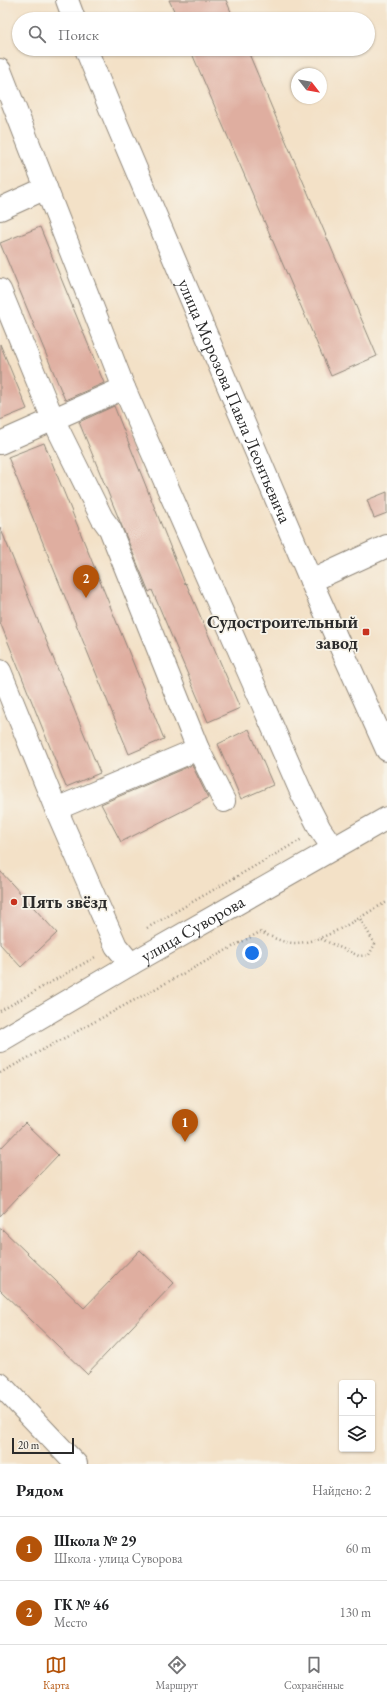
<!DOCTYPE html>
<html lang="ru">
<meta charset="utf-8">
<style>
:root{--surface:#fff;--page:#f2f2f2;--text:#202124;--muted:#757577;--line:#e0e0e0;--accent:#b45309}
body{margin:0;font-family:"EB Garamond",serif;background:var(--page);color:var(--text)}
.controls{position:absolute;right:12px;bottom:12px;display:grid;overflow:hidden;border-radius:4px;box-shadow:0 1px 3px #0004}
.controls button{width:36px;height:36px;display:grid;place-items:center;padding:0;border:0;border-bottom:1px solid var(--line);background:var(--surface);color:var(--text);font:20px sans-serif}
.compass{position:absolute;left:291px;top:68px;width:36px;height:36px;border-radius:50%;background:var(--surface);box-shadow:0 1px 3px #0004;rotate:121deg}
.scale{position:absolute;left:12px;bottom:10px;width:62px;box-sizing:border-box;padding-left:4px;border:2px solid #2b2b2b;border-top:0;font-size:11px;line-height:14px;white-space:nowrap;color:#2b2b2b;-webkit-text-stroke:3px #f7f3e8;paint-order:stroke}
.you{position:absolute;left:252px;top:953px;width:14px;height:14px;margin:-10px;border:3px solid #fff;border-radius:50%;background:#1a73e8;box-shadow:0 0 0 6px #1a73e833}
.badge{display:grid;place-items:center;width:26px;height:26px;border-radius:50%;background:var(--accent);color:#fff;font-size:13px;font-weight:700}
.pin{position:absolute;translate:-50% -33px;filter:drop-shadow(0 1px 2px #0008)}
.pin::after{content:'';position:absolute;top:21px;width:14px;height:12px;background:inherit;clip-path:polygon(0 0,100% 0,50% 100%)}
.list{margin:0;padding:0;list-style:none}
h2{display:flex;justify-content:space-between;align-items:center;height:52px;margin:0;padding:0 16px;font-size:17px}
h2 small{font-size:13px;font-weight:400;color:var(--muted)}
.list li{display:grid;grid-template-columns:26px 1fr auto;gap:12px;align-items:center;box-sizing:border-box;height:64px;padding:0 16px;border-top:1px solid var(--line)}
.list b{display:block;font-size:15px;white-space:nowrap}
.list p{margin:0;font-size:13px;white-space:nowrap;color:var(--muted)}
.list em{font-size:13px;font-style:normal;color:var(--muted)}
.icon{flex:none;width:22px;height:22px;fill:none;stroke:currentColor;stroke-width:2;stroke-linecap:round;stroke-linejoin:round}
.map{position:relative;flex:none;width:387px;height:1464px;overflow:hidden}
.search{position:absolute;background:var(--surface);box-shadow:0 1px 3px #0004;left:12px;right:12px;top:12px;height:44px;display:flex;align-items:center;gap:10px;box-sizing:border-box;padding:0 14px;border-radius:22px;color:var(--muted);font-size:15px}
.sheet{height:180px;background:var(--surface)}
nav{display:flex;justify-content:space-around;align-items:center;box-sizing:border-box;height:56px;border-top:1px solid var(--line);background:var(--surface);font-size:11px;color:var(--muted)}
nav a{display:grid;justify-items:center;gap:2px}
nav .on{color:var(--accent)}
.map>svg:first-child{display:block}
</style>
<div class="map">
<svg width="387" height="1464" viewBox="0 0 387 1464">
<rect width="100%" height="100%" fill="#f7f3e8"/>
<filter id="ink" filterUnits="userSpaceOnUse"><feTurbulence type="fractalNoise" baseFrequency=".025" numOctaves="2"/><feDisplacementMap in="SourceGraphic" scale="8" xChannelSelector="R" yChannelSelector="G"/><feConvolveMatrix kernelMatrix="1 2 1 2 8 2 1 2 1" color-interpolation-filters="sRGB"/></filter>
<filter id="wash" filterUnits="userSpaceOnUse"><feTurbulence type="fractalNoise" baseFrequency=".012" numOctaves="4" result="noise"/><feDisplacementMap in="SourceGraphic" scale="16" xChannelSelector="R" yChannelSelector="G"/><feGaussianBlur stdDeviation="0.9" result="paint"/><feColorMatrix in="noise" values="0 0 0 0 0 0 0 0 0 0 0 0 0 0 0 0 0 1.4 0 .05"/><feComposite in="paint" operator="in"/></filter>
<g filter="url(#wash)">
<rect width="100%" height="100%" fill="#f3e1c7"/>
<g id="blocks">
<g fill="#dfaea0">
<polygon points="169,0 226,0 234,19 178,19"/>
<polygon points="190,49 247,49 377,356 331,376"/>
<polygon points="40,227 104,383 65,400 0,243"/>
<polygon points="0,344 27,409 0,420"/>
<polygon points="114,406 185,584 186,583 240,708 208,722 152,590 149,592 79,422"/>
<polygon points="44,443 164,739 129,754 8,457"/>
<polygon points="387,492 387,513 374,518 367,500"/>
<polygon points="0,527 100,773 66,787 0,622"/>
<polygon points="249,729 273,785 241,799 218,744"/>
<polygon points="192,765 208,798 121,842 101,804"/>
<polygon points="0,871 57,933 21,967 0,944"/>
<polygon points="25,1123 58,1155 0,1216 0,1149"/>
<polygon points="0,1227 84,1308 140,1250 174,1283 87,1374 0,1290"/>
</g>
</g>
</g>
<g filter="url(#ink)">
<use href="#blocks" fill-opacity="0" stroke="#8f8679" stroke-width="1"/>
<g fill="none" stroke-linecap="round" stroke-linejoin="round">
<g stroke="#8f8679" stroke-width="24">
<g id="minor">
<polyline points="0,70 124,388 302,794 320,829 333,848"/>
<polyline points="0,209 46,188"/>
<polyline points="0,290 53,419 102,518 110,529 198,749"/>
<polyline points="0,443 124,388"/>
<polyline points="311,581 387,546"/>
<polyline points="0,671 56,809 116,946 131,964"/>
<polyline points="56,809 198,749 224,801"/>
<polyline points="0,1384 76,1464"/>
</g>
</g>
<g stroke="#8f8679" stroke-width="24">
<g id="major">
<polyline points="67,0 74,19"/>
<path id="s1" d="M86,49l24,59 201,473 76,169"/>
<path id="s2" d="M0,1041l131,-77 256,-146"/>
</g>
</g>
<g stroke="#8f8679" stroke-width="2.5" stroke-dasharray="1 3" stroke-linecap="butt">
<polyline points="147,928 302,839"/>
<polyline points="321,939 359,956 369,955 375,944 359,917"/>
<polyline points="0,1011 97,956"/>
<path d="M0,1073l260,-141c8,3 17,8 26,10 32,7 73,-26 101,-40"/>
</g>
<use href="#minor" stroke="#fff" stroke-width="22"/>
<use href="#major" stroke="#fff" stroke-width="22"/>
</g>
</g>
<g fill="#c8321e" stroke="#f7f3e8" stroke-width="1.5">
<rect x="362" y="628" width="8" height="8" rx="2"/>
<circle cx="14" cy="902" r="4"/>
</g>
<g text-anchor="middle" stroke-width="3.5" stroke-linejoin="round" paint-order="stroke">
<g font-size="18" fill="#2b2b2b" stroke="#f7f3e8">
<text dy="6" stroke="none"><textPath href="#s1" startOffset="382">улица Морозова Павла Леонтьевича</textPath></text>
<text dy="6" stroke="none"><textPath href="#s2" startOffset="223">улица Суворова</textPath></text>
</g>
<g font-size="18" font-weight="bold" fill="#2b2b2b" stroke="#f7f3e8" text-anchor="end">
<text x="358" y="628">Судостроительный<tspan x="358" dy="21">завод</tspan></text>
<text x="22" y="908" text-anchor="start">Пять звёзд</text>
</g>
</g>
</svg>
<div class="controls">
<button><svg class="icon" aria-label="locate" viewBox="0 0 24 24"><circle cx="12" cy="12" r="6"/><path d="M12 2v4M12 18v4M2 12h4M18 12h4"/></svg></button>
<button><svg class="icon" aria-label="layers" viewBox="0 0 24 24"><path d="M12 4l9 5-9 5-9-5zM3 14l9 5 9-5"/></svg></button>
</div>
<svg class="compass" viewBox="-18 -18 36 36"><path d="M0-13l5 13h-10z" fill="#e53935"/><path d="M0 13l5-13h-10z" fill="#757577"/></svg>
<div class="scale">20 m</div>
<div class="you"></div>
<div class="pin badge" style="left:185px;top:1142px">1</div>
<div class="pin badge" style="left:86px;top:598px">2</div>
<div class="search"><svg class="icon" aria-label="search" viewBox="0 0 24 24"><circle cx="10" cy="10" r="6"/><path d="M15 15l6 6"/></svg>Поиск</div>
</div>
<section class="sheet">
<h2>Рядом<small>Найдено: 2</small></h2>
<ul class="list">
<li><span class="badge">1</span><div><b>Школа № 29</b><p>Школа · улица Суворова</p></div><em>60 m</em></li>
<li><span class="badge">2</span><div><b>ГК № 46</b><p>Место</p></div><em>130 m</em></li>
</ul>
</section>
<nav>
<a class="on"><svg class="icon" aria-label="map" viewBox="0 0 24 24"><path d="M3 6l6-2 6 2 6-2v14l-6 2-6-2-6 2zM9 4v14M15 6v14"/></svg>Карта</a>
<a><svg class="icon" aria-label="directions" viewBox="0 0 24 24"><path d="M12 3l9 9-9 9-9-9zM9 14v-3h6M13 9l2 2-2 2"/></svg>Маршрут</a>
<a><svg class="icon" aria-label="saved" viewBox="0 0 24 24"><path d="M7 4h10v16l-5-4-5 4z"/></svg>Сохранённые</a>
</nav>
